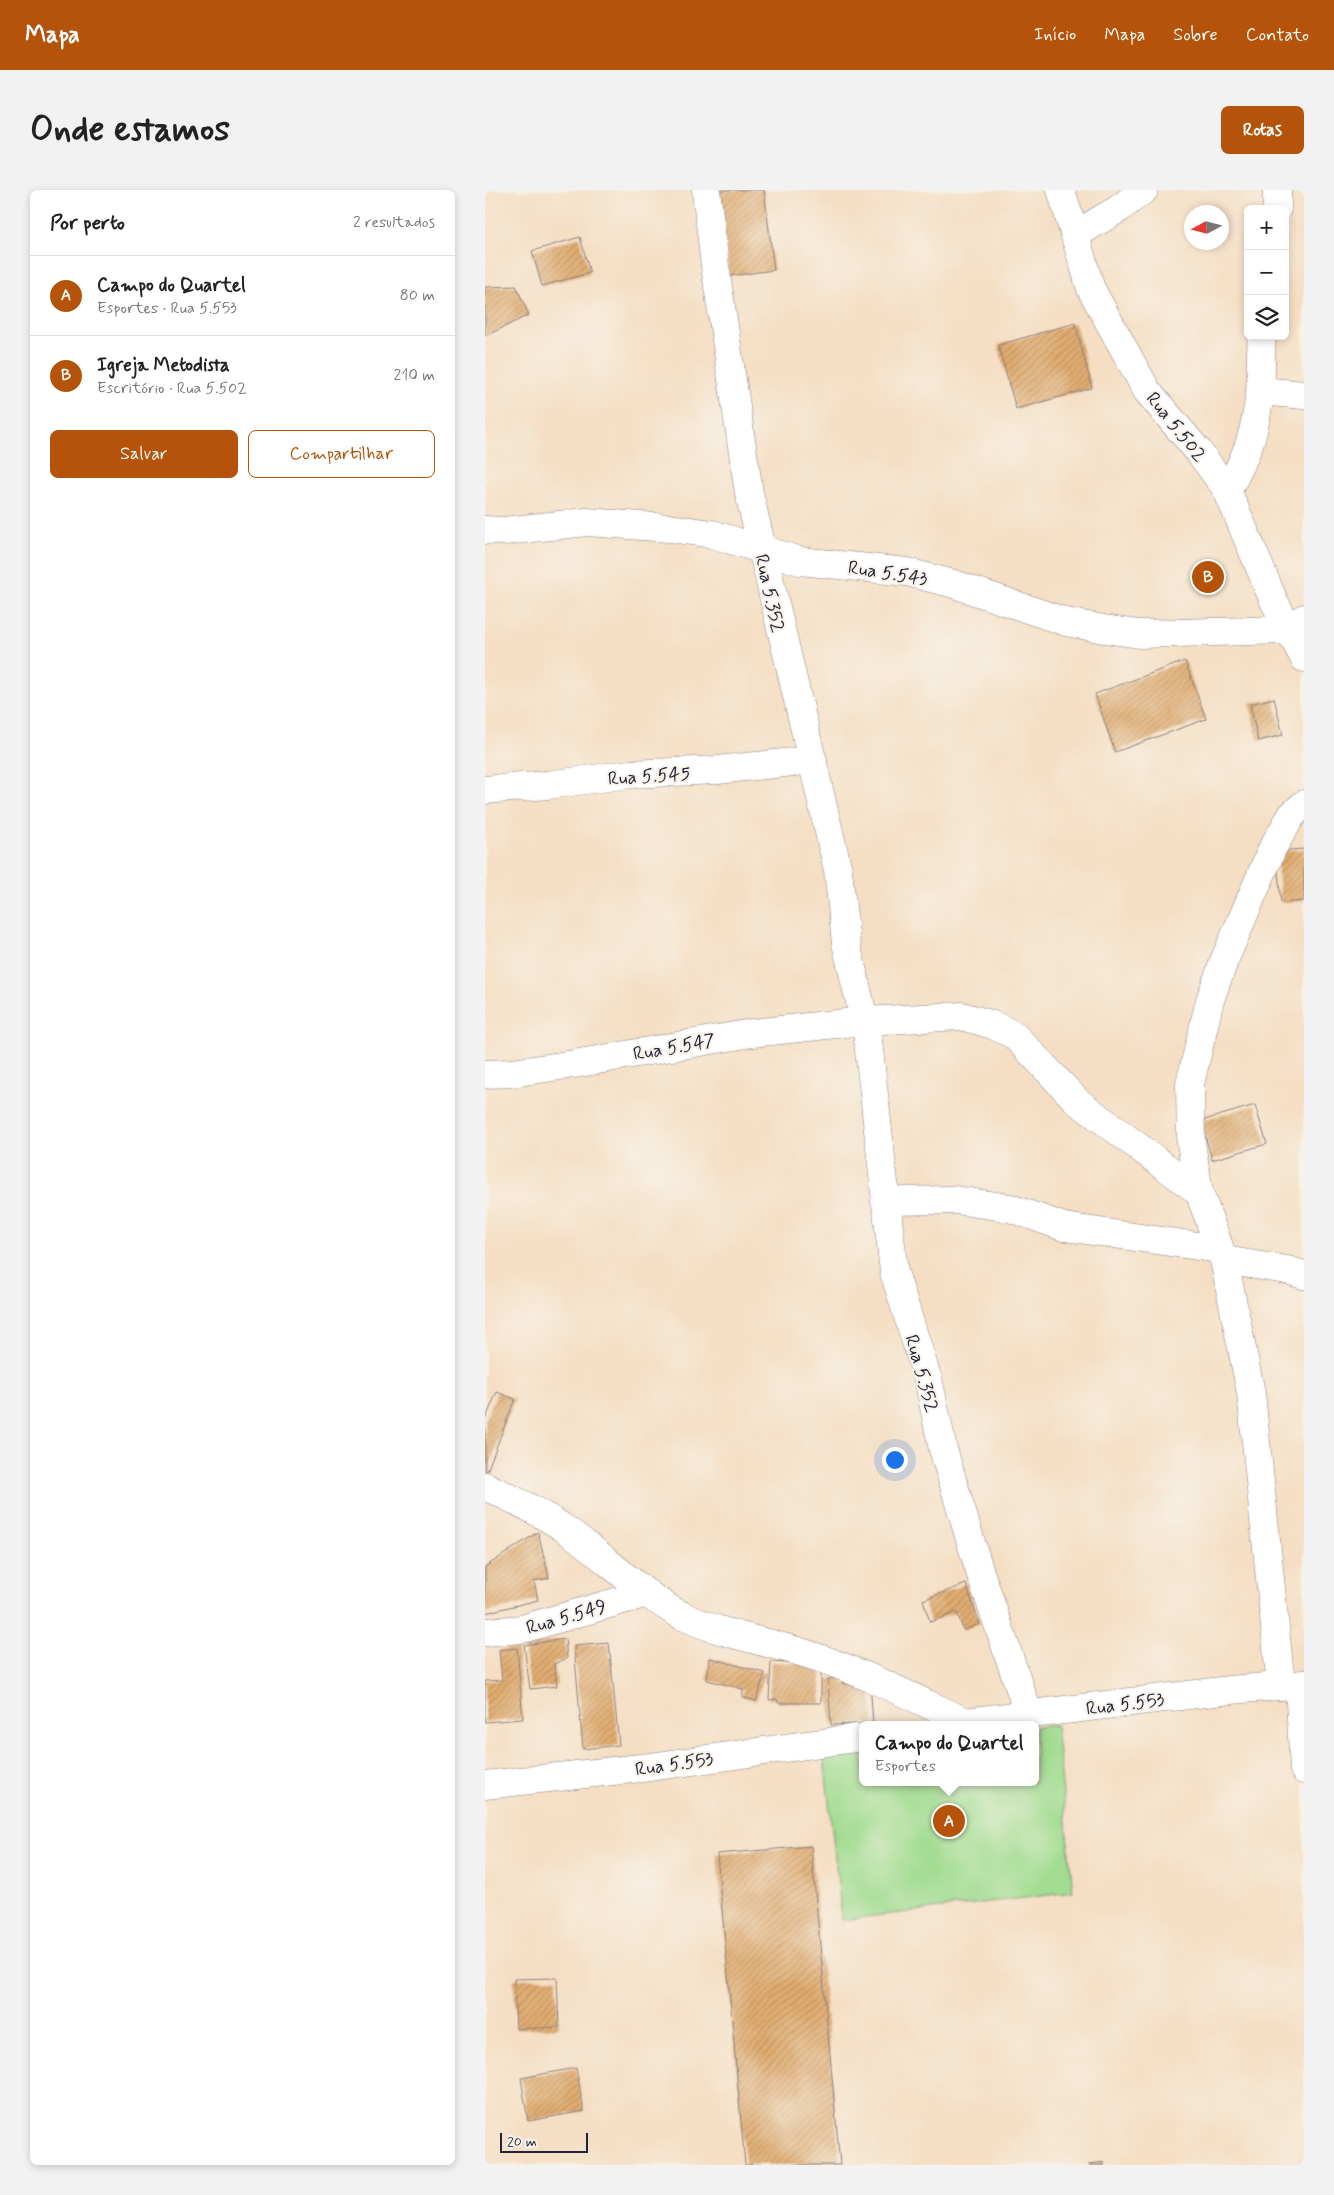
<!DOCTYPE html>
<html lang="pt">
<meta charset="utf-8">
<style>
:root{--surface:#fff;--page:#f2f2f2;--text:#222;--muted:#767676;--line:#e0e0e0;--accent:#b45309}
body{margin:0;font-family:Mynerve,sans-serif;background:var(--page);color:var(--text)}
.controls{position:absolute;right:15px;top:15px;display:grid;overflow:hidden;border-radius:8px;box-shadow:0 2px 8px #0003}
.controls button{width:45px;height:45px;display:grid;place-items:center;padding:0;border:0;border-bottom:1px solid var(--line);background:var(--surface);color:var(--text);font:25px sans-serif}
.compass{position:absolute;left:699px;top:15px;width:45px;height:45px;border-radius:50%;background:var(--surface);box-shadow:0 2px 8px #0003;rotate:263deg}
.scale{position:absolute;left:15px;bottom:12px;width:88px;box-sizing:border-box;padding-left:5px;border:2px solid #22223b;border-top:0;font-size:14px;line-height:18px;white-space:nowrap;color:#22223b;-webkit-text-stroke:4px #f7f3e8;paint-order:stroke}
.you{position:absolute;left:409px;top:1269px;width:18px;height:18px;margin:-12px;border:4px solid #fff;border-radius:50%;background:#1a73e8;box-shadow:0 0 0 8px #1a73e833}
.badge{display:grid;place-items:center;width:32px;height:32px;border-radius:50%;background:var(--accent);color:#fff;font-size:16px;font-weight:700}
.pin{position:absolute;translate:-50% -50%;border:2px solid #fff;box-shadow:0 1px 5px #0006}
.popup{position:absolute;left:374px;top:1531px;width:180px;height:65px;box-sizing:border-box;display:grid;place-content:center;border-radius:8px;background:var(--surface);filter:drop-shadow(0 1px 4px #0005);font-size:16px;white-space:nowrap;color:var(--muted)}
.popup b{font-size:19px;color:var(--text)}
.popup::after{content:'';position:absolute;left:50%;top:100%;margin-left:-10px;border:10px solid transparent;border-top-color:var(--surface)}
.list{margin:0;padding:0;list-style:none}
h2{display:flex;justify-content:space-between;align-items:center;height:65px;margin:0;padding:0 20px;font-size:21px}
h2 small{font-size:16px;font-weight:400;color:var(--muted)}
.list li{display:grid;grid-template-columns:32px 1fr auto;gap:15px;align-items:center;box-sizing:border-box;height:80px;padding:0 20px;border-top:1px solid var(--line)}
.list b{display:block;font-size:19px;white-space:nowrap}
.list p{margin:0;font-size:16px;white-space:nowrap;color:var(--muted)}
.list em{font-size:16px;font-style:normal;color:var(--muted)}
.actions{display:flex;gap:10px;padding:15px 20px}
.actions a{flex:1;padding:11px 0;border:1px solid var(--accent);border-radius:8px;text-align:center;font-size:18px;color:var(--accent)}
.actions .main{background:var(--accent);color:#fff}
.icon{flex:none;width:28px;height:28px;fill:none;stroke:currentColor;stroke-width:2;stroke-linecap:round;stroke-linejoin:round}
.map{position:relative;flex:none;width:819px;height:1975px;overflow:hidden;border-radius:8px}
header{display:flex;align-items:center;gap:30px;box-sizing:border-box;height:70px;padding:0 25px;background:var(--accent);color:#fff}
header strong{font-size:24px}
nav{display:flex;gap:28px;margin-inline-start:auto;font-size:18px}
.intro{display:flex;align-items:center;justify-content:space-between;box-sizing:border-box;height:120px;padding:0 30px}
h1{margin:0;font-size:35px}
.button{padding:12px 22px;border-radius:8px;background:var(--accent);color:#fff;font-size:18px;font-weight:700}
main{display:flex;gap:30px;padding:0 30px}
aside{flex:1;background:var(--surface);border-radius:8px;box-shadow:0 2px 8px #0003}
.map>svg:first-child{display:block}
</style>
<header>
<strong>Mapa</strong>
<nav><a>Início</a><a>Mapa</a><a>Sobre</a><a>Contato</a></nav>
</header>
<div class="intro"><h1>Onde estamos</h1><a class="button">Rotas</a></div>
<main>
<aside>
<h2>Por perto<small>2 resultados</small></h2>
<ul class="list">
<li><span class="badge">A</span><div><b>Campo do Quartel</b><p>Esportes · Rua 5.553</p></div><em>80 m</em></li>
<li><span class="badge">B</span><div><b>Igreja Metodista</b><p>Escritório · Rua 5.502</p></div><em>210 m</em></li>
</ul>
<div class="actions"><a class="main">Salvar</a><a>Compartilhar</a></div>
</aside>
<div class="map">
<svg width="819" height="1975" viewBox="0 0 819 1975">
<defs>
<pattern id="building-hatch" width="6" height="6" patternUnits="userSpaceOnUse" patternTransform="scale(1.25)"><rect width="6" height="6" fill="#e2ad71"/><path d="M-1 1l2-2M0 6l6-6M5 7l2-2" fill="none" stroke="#b78c5e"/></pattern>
</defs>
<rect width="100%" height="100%" fill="#f7f3e8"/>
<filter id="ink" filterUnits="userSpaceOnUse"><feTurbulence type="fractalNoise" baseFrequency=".02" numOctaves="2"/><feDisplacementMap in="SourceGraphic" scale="10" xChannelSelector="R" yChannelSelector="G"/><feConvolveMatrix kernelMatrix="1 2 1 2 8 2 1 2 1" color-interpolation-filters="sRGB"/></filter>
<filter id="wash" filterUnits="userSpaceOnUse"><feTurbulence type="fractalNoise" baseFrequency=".0096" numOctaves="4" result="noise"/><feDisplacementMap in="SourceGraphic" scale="20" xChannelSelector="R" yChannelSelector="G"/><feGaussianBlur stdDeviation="1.12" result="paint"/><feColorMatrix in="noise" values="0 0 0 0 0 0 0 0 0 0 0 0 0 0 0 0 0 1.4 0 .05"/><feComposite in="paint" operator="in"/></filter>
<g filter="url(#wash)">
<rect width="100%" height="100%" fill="#f5dec3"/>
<polygon fill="#a1dc90" stroke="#627f66" points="571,1535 588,1702 357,1730 338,1559 378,1555 378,1592 550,1592 550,1537"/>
<g id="blocks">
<g fill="url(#building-hatch)">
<polygon points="234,0 279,0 289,80 244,86"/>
<polygon points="95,47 105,83 57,96 47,61"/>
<polygon points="31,96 44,125 0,146 0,97"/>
<polygon points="590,133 607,198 531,219 513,155"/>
<polygon points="700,471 721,529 630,562 610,504"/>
<polygon points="789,508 798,545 773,551 765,514"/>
<polygon points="819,659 819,711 796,713 791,661"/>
<polygon points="770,915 782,954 727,970 716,931"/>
<polygon points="12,1202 30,1209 2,1281 0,1280 0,1230"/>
<polygon points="53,1342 64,1388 49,1391 53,1410 0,1423 0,1377"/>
<polygon points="481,1394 495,1434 478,1440 472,1422 445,1432 438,1410"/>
<polygon points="80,1449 82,1468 69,1474 72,1496 45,1499 39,1455"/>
<polygon points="124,1453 134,1555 98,1559 89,1456"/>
<polygon points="32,1458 38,1529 0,1532 0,1491 17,1490 14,1460"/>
<polygon points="225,1468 280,1483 271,1511 258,1507 258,1499 222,1490"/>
<polygon points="286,1472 336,1475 336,1513 293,1513 292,1509 284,1510"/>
<polygon points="357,1488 358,1494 385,1492 388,1533 346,1535 343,1489"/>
<polygon points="326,1656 355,1975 260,1975 232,1664"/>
<polygon points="72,1788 74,1837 31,1839 29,1789"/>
<polygon points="91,1878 99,1921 43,1931 36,1888"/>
<polygon points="619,1972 619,1975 604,1975 604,1974"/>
</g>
</g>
</g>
<g filter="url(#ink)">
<use href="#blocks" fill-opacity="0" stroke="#8c807f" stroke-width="1"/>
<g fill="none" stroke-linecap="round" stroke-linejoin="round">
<g stroke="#8c807f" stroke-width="29">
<g id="minor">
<polyline points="221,0 230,76 264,303 353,680 361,753 382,842 409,1082 444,1193 458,1259 494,1379 544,1525"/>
<polyline points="576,0 606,99 662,201 714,262 742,300 789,411 819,468"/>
<polyline points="792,19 792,0"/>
<polyline points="590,45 635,18 659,0"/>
<polyline points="775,201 819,205"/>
<path d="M742,300c20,-32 29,-61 33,-99 2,-18 0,-37 2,-55"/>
<polyline points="0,340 19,341 102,332 184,338 227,344 315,371 422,382 469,394 581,432 619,439 654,444 804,440 819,428"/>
<polyline points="0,600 63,595 145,584 232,580 328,570"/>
<polyline points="0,884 27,883 89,874 267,843 379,831 477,826 508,835 529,845 592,911 714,1002"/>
<polyline points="400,1011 471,1010 525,1018 579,1037 734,1059"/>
<polyline points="739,1070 802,1080 819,1085"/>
<path d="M0,1296c30,14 59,28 86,47 37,27 71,62 112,83 40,19 85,25 127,39 53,17 104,43 156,67"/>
<polyline points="0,1442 37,1439 162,1403"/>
<polyline points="814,1495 819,1580"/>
<polyline points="796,1496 766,1203 739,1070 714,1002 706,953 705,894 725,810 739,771 788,657 807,625 819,614"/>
<polyline points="463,1534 745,1500 819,1494"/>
<polyline points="0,1595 165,1577 378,1547"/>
</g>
</g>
<use href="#minor" stroke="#fff" stroke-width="28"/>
</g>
</g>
<g text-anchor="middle" stroke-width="4" stroke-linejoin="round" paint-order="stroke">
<g font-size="19" fill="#22223b" stroke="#f7f3e8">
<text transform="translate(692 236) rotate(51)" y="7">Rua 5.502</text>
<text transform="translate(403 382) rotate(9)" y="7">Rua 5.543</text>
<text transform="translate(286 403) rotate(77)" y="7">Rua 5.352</text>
<text transform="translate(164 585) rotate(-4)" y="7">Rua 5.545</text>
<text transform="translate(189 856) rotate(-10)" y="7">Rua 5.547</text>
<text transform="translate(438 1183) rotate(74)" y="7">Rua 5.352</text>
<text transform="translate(81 1426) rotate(-16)" y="7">Rua 5.549</text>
<text transform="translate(640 1513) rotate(-7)" y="7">Rua 5.553</text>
<text transform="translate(189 1573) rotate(-8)" y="7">Rua 5.553</text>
</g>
</g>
</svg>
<div class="controls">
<button>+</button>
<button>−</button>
<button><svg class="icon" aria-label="layers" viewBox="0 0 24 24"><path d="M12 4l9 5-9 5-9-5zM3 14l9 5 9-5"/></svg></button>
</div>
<svg class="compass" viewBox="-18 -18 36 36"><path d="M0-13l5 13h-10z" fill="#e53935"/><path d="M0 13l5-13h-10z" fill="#767676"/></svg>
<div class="scale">20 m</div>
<div class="you"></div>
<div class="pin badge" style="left:464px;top:1631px">A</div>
<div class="popup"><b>Campo do Quartel</b>Esportes</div>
<div class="pin badge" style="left:723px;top:387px">B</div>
</div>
</main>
